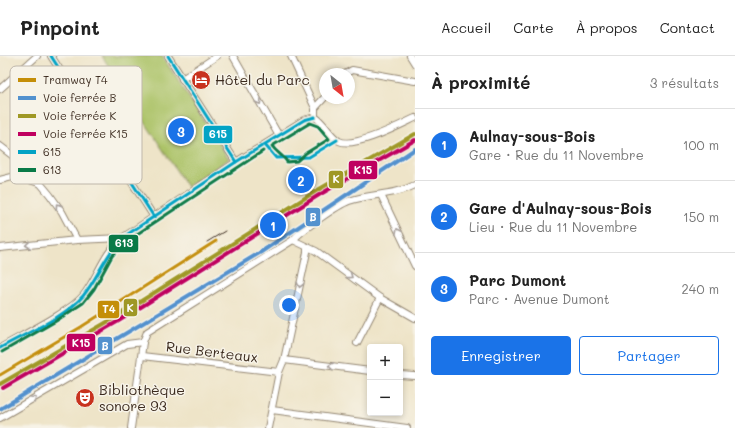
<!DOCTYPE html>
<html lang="fr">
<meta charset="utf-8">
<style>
:root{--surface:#fff;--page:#f2f2f2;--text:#222;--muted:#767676;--line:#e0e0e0;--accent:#1a73e8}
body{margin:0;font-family:Mali,sans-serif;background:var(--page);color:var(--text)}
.controls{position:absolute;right:12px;bottom:12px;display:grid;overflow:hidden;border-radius:4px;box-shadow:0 2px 6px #0003}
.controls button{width:36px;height:36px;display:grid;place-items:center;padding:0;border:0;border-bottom:1px solid var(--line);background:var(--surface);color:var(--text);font:20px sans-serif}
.compass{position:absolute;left:319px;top:12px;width:36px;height:36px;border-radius:50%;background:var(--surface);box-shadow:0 2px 6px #0003;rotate:149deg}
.you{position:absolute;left:289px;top:249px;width:14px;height:14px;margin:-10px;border:3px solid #fff;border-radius:50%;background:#1a73e8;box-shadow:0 0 0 6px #1a73e833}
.badge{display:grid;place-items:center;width:26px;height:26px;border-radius:50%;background:var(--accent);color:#fff;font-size:13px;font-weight:700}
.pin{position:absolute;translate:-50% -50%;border:2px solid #fff;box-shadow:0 1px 4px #0006}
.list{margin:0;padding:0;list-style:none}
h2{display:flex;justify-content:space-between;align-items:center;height:52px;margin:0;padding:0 16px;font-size:17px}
h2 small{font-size:13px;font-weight:400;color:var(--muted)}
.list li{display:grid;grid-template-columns:26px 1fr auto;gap:12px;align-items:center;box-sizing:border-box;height:72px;padding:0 16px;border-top:1px solid var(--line)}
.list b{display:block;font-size:15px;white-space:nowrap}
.list p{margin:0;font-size:13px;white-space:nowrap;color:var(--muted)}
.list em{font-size:13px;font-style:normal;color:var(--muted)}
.actions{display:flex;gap:8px;padding:12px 16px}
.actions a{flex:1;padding:9px 0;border:1px solid var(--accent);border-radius:4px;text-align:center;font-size:14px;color:var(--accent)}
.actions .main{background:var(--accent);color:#fff}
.map{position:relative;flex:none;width:415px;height:372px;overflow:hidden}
header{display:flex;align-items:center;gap:24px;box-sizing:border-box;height:56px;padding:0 20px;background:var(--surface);border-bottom:1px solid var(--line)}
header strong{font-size:19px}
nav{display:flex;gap:22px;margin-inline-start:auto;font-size:14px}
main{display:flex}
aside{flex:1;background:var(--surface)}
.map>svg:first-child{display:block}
</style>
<header>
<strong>Pinpoint</strong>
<nav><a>Accueil</a><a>Carte</a><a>À propos</a><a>Contact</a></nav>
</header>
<main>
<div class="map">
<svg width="415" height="372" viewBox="0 0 415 372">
<rect width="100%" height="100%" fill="#f7f3e8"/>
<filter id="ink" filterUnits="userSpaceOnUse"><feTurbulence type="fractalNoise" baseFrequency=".025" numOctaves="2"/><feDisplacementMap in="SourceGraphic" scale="8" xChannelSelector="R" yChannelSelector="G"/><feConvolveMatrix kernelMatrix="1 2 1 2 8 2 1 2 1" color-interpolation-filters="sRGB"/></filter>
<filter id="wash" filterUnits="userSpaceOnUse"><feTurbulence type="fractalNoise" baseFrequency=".012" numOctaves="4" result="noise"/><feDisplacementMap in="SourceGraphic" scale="16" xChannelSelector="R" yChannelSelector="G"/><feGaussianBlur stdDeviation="0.9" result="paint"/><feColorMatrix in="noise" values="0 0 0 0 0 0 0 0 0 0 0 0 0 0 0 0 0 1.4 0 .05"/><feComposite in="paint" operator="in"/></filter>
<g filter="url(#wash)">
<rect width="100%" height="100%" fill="#eee4c8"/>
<polygon fill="#acc368" stroke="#747643" points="102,0 162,0 229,103 187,131"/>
</g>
<g filter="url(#ink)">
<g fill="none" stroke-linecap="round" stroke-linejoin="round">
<g stroke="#948773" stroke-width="8">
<g id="minor">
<polyline points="51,0 154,161"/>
<polyline points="168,0 236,106"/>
<polyline points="233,0 279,80"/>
<polyline points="291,0 315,52 315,61"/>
<polyline points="410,0 415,8"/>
<polyline points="345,18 352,14 415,25"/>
<polyline points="182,23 217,0"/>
<polyline points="0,33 37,0"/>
<polyline points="315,52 325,41"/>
<path d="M315,61c10,6 14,18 24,24 15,8 61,-16 76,-23"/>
<polyline points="0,90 25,109 50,139 62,156 77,184"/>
<polyline points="0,124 16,120 39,127"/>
<polyline points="381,139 415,210"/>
<polyline points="293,184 316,195 380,242 415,262"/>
<polyline points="0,192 77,184 122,182"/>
<polyline points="357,287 380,242"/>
<path d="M0,292c20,-12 70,-36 83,-52 15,-19 20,-42 39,-58l114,-76 68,-42 11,-3"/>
<polyline points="142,300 279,316"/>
<polyline points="284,304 370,315"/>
<polyline points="400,319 415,320"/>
<polyline points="272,354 407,372"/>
<polyline points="0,362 127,288 143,286"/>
<path d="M131,372l12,-86 4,-10 146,-92c9,-10 45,-35 56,-39 22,-8 45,-5 66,-16"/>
<polyline points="268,372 279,316 284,304 307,196 307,191"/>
</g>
</g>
<use href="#minor" stroke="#fff" stroke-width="6"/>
<polyline stroke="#3b2a1e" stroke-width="1" points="207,186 225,175"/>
<g stroke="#f7f3e8" stroke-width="6">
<g id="bus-1">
<polyline points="51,0 154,161"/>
<polyline points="168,0 236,106"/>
<polyline points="265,89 276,102 309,101 337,84"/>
<path d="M0,292c26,-15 64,-30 83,-52 15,-18 22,-41 39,-58l114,-76 68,-42 11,-3"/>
</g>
</g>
<g stroke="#f7f3e8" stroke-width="6">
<g id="bus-2">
<path d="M310,67l8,3 11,13 -23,14 -9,8 -10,1c-4,-7 -10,-9 -15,-16z"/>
<polyline points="2,296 56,265 83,247 94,233 112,200 125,186 263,95"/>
</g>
</g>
<use href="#bus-1" stroke="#03a3c5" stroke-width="3"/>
<use href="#bus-2" stroke="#097a47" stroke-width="3"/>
<g stroke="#f7f3e8" stroke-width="7">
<polyline id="rail-1" points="0,353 261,196 415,93"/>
</g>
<g stroke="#f7f3e8" stroke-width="7">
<polyline id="rail-2" points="0,328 114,262 316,135 415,78"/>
</g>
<g stroke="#f7f3e8" stroke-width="7">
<polyline id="rail-3" points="3,332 117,266 319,139 415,84"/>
</g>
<use href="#rail-1" stroke="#5291ce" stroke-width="4"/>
<use href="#rail-2" stroke="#9f9825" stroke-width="4"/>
<use href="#rail-3" stroke="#bf005f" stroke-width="4"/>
<g stroke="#f7f3e8" stroke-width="6">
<polyline id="tram-1" points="0,319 81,271 216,185"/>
</g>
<use href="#tram-1" stroke="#c48e08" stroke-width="3"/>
</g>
<defs><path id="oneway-chevron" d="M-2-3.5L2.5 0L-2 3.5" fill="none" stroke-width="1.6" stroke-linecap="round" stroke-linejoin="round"/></defs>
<g stroke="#a79f9a">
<use href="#oneway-chevron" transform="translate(259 46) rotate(60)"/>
<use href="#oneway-chevron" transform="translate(58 150) rotate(-125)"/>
<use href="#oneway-chevron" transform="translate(398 175) rotate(-116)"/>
<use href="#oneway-chevron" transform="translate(28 189) rotate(174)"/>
<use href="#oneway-chevron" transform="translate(350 220) rotate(36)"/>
<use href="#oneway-chevron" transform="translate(300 229) rotate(102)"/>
<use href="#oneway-chevron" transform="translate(331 310) rotate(-173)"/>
<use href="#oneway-chevron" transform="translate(34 343) rotate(-31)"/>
</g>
</g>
<defs>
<g id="hotel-disc" transform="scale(1)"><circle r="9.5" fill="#c8321e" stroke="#f7f3e8"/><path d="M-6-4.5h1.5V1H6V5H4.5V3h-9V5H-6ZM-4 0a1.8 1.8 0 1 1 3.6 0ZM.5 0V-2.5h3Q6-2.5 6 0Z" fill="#fff"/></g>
<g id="theatre-disc" transform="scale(1)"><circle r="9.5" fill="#c8321e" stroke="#f7f3e8"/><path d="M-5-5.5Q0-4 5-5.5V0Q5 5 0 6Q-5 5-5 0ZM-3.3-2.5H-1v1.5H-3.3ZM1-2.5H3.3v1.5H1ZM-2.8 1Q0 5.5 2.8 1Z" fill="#fff"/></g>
</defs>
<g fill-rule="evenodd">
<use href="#hotel-disc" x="201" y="24"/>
<use href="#theatre-disc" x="85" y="342"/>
</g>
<g text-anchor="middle" stroke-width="3" stroke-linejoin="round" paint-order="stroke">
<g font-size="14" fill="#3b2a1e" stroke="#f7f3e8" text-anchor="start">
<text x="215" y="29">Hôtel du Parc</text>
<text x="99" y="339">Bibliothèque<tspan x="99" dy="16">sonore 93</tspan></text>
</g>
<g font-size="14" fill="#3b2a1e" stroke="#f7f3e8">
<text transform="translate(212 296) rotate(7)" y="5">Rue Berteaux</text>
</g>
</g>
<rect x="10" y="10" width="132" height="118" rx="6" fill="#f7f3e8" stroke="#bfb7ab" stroke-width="1"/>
<rect x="18" y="22" width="18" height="4" fill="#c48e08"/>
<rect x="18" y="40" width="18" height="4" fill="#5291ce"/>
<rect x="18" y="58" width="18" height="4" fill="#9f9825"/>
<rect x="18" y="76" width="18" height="4" fill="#bf005f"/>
<rect x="18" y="94" width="18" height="4" fill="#03a3c5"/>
<rect x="18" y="112" width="18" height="4" fill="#097a47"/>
<g font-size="11" fill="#3b2a1e">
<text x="43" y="28">Tramway T4</text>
<text x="43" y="46">Voie ferrée B</text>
<text x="43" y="64">Voie ferrée K</text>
<text x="43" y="82">Voie ferrée K15</text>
<text x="43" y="100">615</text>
<text x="43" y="118">613</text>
</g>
<g stroke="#f7f3e8" stroke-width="1.5">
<rect x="203" y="69" width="30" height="19" rx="4" fill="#03a3c5"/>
<rect x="348" y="104" width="30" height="20" rx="4" fill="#bf005f"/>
<rect x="328" y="114" width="16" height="19" rx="4" fill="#9f9825"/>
<rect x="305" y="151" width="16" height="20" rx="4" fill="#5291ce"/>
<rect x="108" y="178" width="31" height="19" rx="4" fill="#097a47"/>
<rect x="123" y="242" width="15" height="19" rx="4" fill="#9f9825"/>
<rect x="97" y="244" width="23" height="19" rx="4" fill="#c48e08"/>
<rect x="66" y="277" width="30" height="19" rx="4" fill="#bf005f"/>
<rect x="97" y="280" width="16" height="19" rx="4" fill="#5291ce"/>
</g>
<g font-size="11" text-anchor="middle" font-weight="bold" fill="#fff">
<text x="218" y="82">615</text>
<text x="363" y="118">K15</text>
<text x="336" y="127">K</text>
<text x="313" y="165">B</text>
<text x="124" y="191">613</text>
<text x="130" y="256">K</text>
<text x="109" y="257">T4</text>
<text x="81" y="291">K15</text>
<text x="105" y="294">B</text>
</g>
</svg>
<div class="controls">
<button>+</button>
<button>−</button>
</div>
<svg class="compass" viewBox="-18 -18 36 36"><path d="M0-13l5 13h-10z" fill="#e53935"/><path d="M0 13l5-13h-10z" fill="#767676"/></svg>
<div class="you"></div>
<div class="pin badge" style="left:273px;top:169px">1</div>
<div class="pin badge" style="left:301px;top:124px">2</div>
<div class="pin badge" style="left:181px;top:75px">3</div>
</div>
<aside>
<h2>À proximité<small>3 résultats</small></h2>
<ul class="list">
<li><span class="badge">1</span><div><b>Aulnay-sous-Bois</b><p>Gare · Rue du 11 Novembre</p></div><em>100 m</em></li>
<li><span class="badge">2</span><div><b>Gare d'Aulnay-sous-Bois</b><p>Lieu · Rue du 11 Novembre</p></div><em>150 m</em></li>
<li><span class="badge">3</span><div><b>Parc Dumont</b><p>Parc · Avenue Dumont</p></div><em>240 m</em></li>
</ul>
<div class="actions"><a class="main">Enregistrer</a><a>Partager</a></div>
</aside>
</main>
